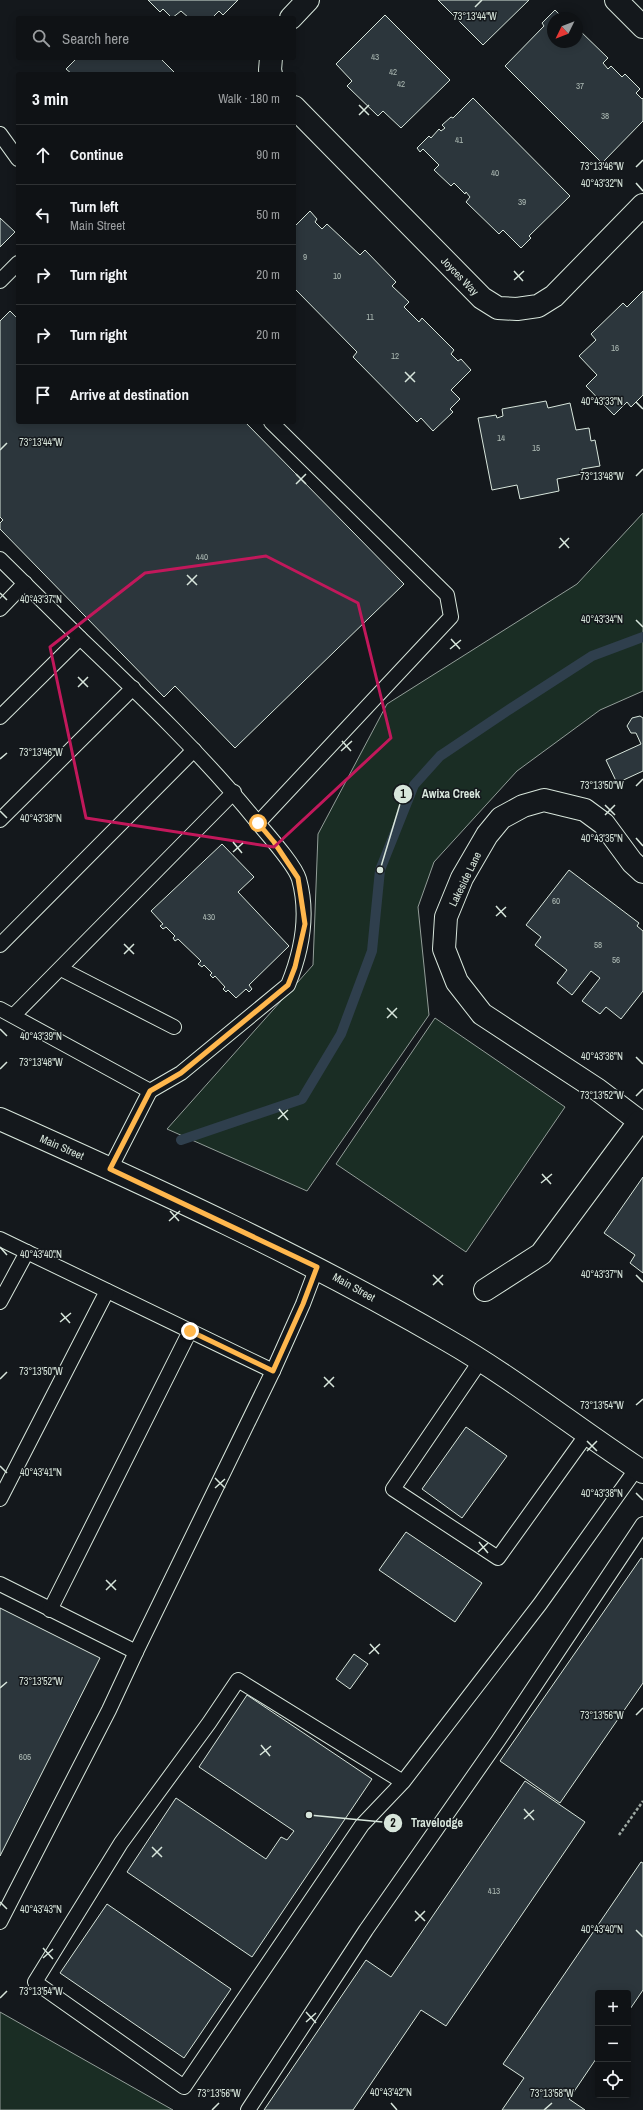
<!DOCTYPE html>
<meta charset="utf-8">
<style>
:root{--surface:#0f1215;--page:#1d2022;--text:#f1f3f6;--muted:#9b9ea0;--line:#2f3234}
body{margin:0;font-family:"Archivo Narrow",sans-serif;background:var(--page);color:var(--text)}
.controls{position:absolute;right:12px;bottom:12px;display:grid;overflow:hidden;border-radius:4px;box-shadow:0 2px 10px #0003}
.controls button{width:36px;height:36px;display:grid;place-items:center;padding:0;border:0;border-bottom:1px solid var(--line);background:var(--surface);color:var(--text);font:20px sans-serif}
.compass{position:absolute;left:547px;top:12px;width:36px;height:36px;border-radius:50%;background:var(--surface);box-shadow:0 2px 10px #0003;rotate:227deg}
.stop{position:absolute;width:12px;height:12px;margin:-9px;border:3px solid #ffb74d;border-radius:50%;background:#fff}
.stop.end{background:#ffb74d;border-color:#fff;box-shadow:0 1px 4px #0008}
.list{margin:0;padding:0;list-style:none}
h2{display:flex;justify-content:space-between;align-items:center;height:52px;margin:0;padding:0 16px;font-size:17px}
h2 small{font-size:13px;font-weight:400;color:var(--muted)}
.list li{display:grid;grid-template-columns:26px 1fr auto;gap:12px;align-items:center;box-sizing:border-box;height:60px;padding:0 16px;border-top:1px solid var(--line)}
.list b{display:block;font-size:15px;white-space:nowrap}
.list p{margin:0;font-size:13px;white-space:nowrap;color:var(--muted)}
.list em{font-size:13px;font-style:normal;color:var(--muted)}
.icon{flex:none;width:22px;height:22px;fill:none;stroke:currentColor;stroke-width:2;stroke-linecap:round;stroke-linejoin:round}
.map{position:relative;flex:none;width:643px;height:2110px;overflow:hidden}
.search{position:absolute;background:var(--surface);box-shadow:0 2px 10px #0003;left:16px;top:16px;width:280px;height:44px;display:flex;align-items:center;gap:10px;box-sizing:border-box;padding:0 14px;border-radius:4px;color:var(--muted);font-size:15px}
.panel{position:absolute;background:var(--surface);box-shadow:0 2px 10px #0003;left:16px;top:72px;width:280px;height:352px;border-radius:4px}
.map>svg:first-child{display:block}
</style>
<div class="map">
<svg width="643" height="2110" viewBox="0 0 643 2110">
<rect width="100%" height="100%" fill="#14181c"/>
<g fill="#1a2d24" stroke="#939e99">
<polygon points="643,513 643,691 600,710 517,771 434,862 418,907 429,1015 307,1191 167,1129 313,965 318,834 387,704 577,584"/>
<polygon points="435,1018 565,1107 466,1252 336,1164"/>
<polygon points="0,2012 173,2110 0,2110"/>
</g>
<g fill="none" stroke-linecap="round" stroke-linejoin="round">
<polyline stroke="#2f3f4d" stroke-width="10" points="181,1140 302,1099 341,1034 372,951 380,870 414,785 440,756 510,709 592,656 643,637"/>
</g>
<g fill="#2c363c" stroke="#d8e6dc">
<polygon points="148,0 238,0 223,15 219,11 212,18 189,18 181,11 172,18 163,9 160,12"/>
<polygon points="438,0 529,0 483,45"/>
<polygon points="555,10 563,18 553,18 553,42 577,42 577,28 608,58 603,63 608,69 611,66 622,77 625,74 640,89 636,93 642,99 643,98 643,121 602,163 505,66 544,26 542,23"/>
<polygon points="385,15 450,80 401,128 383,111 378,116 347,86 352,81 336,64"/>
<polygon points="77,58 160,58 176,74 72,74 66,69"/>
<polygon points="473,98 570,196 529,236 531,238 521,248 503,230 499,234 466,202 470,197 466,192 465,194 454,183 451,186 434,170 439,165 423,149 420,152 417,148 429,136 431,138 439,129 441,131 445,128 442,125 451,117 453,118"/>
<polygon points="310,211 317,219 315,222 322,229 327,224 360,255 365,250 396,282 392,286 409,302 404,307 419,322 422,318 454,350 451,354 458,361 461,359 471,370 451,390 460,399 450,409 453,412 433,431 421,418 417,422 353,357 357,352 296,290 294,292 294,227"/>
<polygon points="0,218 15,232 0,247"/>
<polygon points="643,291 643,395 631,407 627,402 614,415 586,386 597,375 579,356 596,340 591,334 623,303 627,307"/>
<polygon points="10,311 18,319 18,422 245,422 404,584 235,748 175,686 164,697 0,529 0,523 3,520 0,517 0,321"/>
<polygon points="546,401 548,408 570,403 576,430 589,428 591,441 595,440 600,466 582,469 582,474 557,479 559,491 520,499 517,485 492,490 478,418 496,415 497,418 503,416 502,409"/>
<polygon points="640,716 643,718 643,771 617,783 606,760 641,744 636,733 631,733 627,726 632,718"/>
<polygon points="222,844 254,877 238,892 289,946 249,985 252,989 249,992 246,989 236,998 228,990 226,992 223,989 225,987 215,976 213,978 210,975 212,973 204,965 202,967 198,964 201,961 178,939 175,941 173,938 175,936 166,927 163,929 160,926 163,924 151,911"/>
<polygon points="569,870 639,923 637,926 643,931 643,991 621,1019 606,1007 600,1014 582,1001 600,978 591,971 572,995 557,983 567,970 535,945 541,937 526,925"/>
<polygon points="643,1177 643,1273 630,1263 635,1255 604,1233"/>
<polygon points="466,1427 507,1456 462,1518 422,1489"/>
<polygon points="406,1532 482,1583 455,1622 379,1570"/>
<polygon points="641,1558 643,1559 643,1683 560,1803 500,1761"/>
<polygon points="0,1608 100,1658 0,1856"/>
<polygon points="354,1654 368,1664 350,1689 336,1679"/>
<polygon points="247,1695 372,1779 252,1957 127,1872 176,1798 266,1859 281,1837 287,1840 294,1831 199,1767"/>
<polygon points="525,1781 585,1822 446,2026 421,2010 353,2110 264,2110 366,1960 391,1977"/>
<polygon points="641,1862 643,1863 643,1990 628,2012 628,1993 598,1993 598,2056 569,2099 585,2110 502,2110 524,2078 503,2064"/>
<polygon points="107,1904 231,1989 184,2058 60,1973"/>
</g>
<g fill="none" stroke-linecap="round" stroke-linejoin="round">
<g stroke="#d8e6dc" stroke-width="16">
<g id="lane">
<polyline points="0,134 18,159"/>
<polyline points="0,281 18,263"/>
<polyline points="0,559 80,638 0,717"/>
<polyline points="0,609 25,583"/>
<path d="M80,638c62,59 124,118 178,185 10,12 37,42 41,56 10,36 3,72 -11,106l-107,88 -31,18"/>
<polyline points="0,820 133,688"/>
<polyline points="258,823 451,617 447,595 271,422"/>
<polyline points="0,945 194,750"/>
<polyline points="61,969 174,1027"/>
<polyline points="0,1009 150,1091 110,1169"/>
<polyline points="14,1015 234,792"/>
<polyline points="0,1239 273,1371"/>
<polyline points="0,1302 27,1252"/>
<polyline points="481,1360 393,1489 498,1558 587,1434"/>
<polyline points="0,1499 107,1291"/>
<polyline points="0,1584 136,1652 273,1371 303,1304 317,1267"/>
<polyline points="50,1610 190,1331"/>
<polyline points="403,1782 238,1680 209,1723 121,1843 35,1982 184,2087 362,1825 403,1782 540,1604 637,1468"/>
<polyline points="0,1922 109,1710 136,1652"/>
<polyline points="248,2110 366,1930 498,1741 643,1524"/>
</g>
</g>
<g stroke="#d8e6dc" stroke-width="24">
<g id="street">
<polyline points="616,0 643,27"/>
<polyline points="291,18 308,0"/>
<polyline points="271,58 270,70 271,74"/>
<polyline points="294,107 482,298 498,308 517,309 538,306 554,296 643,205"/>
<polyline points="643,872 632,862 604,824 585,810 544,800 523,806 501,818 487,835 462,878 446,917 444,949 457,982 482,1014 598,1090 643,1124"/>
<polyline points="485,1290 541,1254 639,1122"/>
</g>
</g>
<g stroke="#d8e6dc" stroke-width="24">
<path id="primary" d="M0,1119c152,68 303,137 447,221 68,39 130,89 196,132"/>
</g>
<polyline stroke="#9da8a2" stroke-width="2.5" stroke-dasharray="3 2" stroke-linecap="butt" points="619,1835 643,1801"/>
<use href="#lane" stroke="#14181c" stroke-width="14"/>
<use href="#street" stroke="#14181c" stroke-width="22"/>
<use href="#primary" stroke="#14181c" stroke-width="22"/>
</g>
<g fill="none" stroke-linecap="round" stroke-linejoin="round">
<polyline stroke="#ffb74d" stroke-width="5" points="190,1331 273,1371 303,1304 317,1267 110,1169 150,1091 181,1073 288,985 295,967 305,924 298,878 274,842 258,823"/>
</g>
<path fill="none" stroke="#c2185b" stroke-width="3" stroke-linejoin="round" d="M266,556l92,47 33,135 -117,109 -188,-29 -36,-171 95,-74z"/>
<path fill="none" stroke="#d8e6dc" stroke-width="1.5" d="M475,7l7,-7M359,105l10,10M359,115l10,-10M636,167l7,-7M636,183l7,8M514,271l9,10M514,280l10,-9M405,372l10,10M405,382l10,-10M636,402l7,7M0,450l7,-7M296,474l10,10M636,476l7,-7M296,484l10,-10M560,538l9,10M559,548l10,-10M187,575l10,10M187,585l10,-10M0,593l7,7M636,620l7,7M451,639l9,10M450,649l11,-9M78,677l10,10M78,687l10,-10M342,741l9,10M341,751l11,-10M0,759l7,-6M636,786l7,-7M605,805l10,10M0,811l7,7M605,815l10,-10M636,838l7,8M233,842l9,11M233,852l10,-9M496,906l10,11M496,916l10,-9M124,944l10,10M124,954l10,-10M387,1008l10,10M387,1018l10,-10M0,1029l7,7M636,1057l7,7M0,1069l7,-7M636,1096l7,-7M279,1109l9,11M278,1119l10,-9M542,1174l9,10M541,1183l11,-9M170,1211l9,10M169,1221l11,-10M0,1247l7,8M433,1275l10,10M636,1275l7,7M433,1285l10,-10M61,1313l9,10M60,1322l11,-9M324,1377l10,10M0,1379l7,-7M324,1387l10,-10M636,1405l7,-6M587,1441l10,10M587,1451l10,-10M0,1466l7,7M215,1478l10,10M215,1488l10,-9M636,1493l7,7M479,1542l9,11M478,1552l10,-9M106,1580l10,10M106,1590l10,-10M370,1644l9,10M369,1654l11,-10M0,1688l7,-6M636,1715l7,-7M261,1745l9,11M260,1755l11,-9M524,1809l10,11M524,1819l10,-9M152,1847l10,10M152,1857l10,-10M0,1902l7,7M415,1911l10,10M415,1921l10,-10M636,1930l7,7M43,1948l10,11M43,1958l10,-9M0,1998l7,-7M306,2012l10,11M306,2022l10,-9M391,2103l6,7M212,2110l7,-7M544,2110l8,-7"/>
<g text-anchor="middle" stroke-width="3" stroke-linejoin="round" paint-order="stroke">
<g font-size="9" fill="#adbab4">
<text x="375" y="60">43</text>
<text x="393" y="75">42</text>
<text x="401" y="87">42</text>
<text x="580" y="89">37</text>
<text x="605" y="119">38</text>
<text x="459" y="143">41</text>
<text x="495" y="176">40</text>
<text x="522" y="205">39</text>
<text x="305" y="260">9</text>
<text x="337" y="279">10</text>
<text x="370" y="320">11</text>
<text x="615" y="351">16</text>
<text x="395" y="359">12</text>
<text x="501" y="441">14</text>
<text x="536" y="451">15</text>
<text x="202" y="560">440</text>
<text x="556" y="904">60</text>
<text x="209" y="920">430</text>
<text x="598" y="948">58</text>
<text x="616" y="963">56</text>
<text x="25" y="1760">605</text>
<text x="494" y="1894">413</text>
</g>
<g font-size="11" fill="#d8e6dc" stroke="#14181c">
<text transform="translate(460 276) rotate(46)" y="4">Joyces Way</text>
<text transform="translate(465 879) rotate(-64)" y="4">Lakeside Lane</text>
<text transform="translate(62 1147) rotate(24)" y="4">Main Street</text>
<text transform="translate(354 1287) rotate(29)" y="4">Main Street</text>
</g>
</g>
<g font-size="10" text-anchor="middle" fill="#d8e6dc" stroke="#14181c" stroke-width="3" stroke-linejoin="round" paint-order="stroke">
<text x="475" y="20">73°13'44"W</text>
<text x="602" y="170">73°13'46"W</text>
<text x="602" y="187">40°43'32"N</text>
<text x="602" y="405">40°43'33"N</text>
<text x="41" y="446">73°13'44"W</text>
<text x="602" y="480">73°13'48"W</text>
<text x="41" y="603">40°43'37"N</text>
<text x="602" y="623">40°43'34"N</text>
<text x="41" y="756">73°13'46"W</text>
<text x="602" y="789">73°13'50"W</text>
<text x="41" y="822">40°43'38"N</text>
<text x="602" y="842">40°43'35"N</text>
<text x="41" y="1040">40°43'39"N</text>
<text x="602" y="1060">40°43'36"N</text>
<text x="41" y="1066">73°13'48"W</text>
<text x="602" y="1099">73°13'52"W</text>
<text x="41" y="1258">40°43'40"N</text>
<text x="602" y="1278">40°43'37"N</text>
<text x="41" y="1375">73°13'50"W</text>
<text x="602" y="1409">73°13'54"W</text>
<text x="41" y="1476">40°43'41"N</text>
<text x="602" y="1497">40°43'38"N</text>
<text x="41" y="1685">73°13'52"W</text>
<text x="602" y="1719">73°13'56"W</text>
<text x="41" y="1913">40°43'43"N</text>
<text x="602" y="1933">40°43'40"N</text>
<text x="41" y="1995">73°13'54"W</text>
<text x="391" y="2096">40°43'42"N</text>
<text x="219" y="2097">73°13'56"W</text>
<text x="552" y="2097">73°13'58"W</text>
</g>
<path fill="none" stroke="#d8e6dc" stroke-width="1.5" d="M380 870L403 794M309 1815L393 1823"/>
<g fill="#d8e6dc" stroke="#14181c" stroke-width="1.5">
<circle cx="380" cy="870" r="4"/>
<circle cx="309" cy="1815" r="4"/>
<circle cx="403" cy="794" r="10"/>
<circle cx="393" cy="1823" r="10"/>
</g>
<g font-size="12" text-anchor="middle" font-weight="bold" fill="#111">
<text x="403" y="798">1</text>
<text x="393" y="1827">2</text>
</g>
<g font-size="12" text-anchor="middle" font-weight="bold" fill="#d8e6dc" stroke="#14181c" stroke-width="3" stroke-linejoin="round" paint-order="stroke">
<text x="451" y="798">Awixa Creek</text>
<text x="437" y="1827">Travelodge</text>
</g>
</svg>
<div class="controls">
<button>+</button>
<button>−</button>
<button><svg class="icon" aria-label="locate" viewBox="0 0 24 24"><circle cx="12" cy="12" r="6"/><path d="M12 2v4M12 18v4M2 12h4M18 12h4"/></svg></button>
</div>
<svg class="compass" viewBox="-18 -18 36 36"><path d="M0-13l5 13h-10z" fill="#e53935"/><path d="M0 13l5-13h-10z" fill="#9b9ea0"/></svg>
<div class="stop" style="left:258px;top:823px"></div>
<div class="stop end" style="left:190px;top:1331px"></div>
<div class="search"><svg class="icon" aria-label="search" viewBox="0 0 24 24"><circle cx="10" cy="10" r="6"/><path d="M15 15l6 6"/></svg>Search here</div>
<section class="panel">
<h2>3 min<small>Walk · 180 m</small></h2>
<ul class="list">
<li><svg class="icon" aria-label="ahead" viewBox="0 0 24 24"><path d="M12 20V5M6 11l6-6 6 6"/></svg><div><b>Continue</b></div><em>90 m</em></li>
<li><svg class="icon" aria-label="left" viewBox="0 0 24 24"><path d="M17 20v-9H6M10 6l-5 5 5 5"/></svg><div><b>Turn left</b><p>Main Street</p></div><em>50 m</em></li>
<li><svg class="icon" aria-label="right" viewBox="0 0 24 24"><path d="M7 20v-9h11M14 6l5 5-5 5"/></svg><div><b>Turn right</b></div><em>20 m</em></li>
<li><svg class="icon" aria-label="right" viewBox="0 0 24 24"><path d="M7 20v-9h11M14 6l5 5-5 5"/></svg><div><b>Turn right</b></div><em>20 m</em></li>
<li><svg class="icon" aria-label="arrive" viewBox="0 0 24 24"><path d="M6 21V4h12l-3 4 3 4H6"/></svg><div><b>Arrive at destination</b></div></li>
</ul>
</section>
</div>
